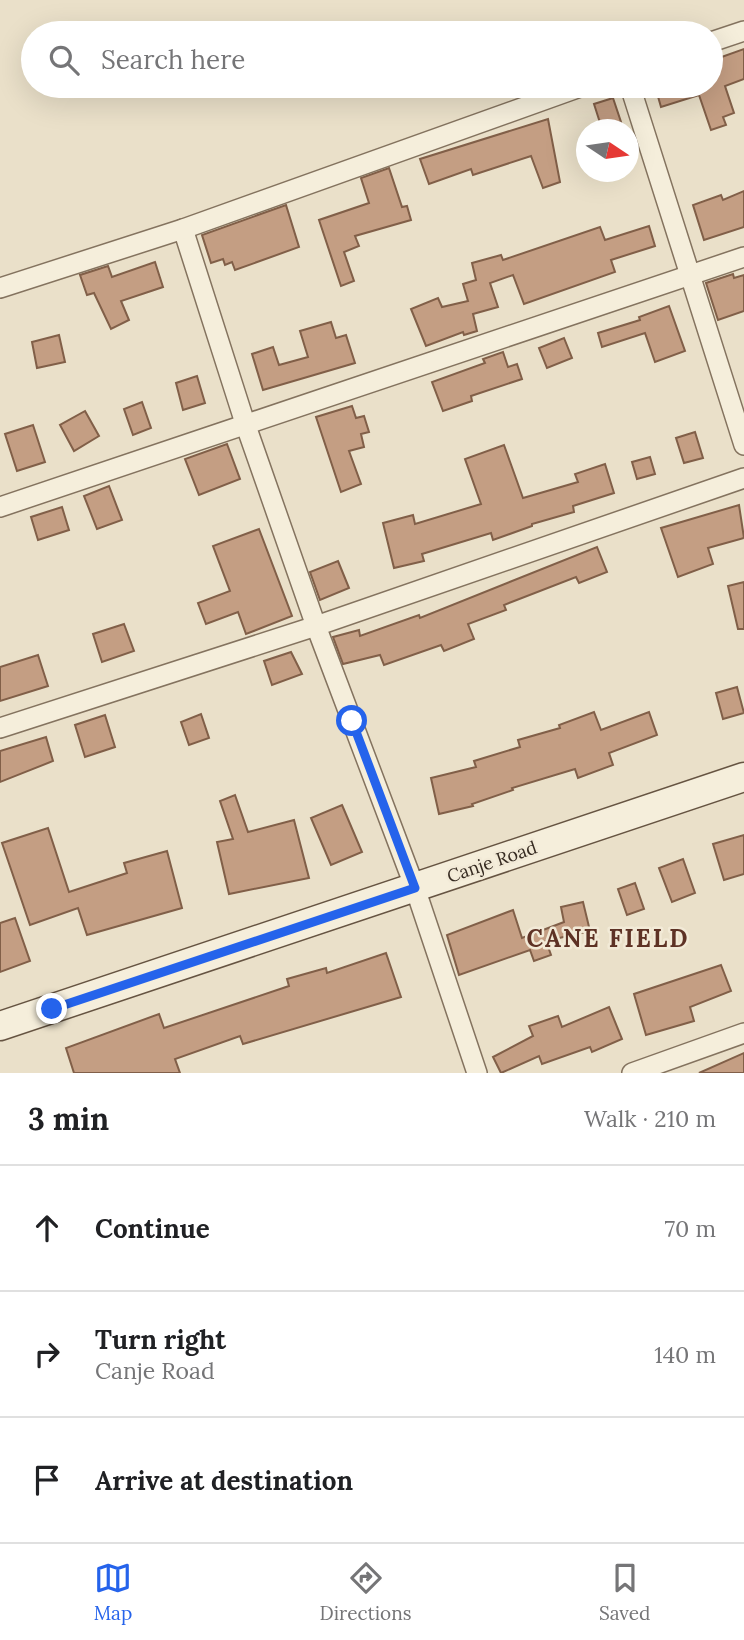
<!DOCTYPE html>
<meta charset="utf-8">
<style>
:root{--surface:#fff;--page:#f6f6f6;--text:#202124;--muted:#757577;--line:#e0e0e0;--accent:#2563eb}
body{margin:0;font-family:Lora,serif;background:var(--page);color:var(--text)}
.compass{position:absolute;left:576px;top:119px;width:63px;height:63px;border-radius:50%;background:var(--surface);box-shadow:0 7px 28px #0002;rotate:103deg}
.stop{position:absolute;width:21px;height:21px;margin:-16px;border:5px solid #2563eb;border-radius:50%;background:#fff}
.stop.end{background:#2563eb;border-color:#fff;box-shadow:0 2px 7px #0008}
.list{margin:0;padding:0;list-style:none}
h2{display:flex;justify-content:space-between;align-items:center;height:91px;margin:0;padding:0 28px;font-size:30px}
h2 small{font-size:23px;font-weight:400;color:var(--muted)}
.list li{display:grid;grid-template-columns:46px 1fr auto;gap:21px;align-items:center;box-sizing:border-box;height:126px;padding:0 28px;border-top:2px solid var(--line)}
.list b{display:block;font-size:26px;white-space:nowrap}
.list p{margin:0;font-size:23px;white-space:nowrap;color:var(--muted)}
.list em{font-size:23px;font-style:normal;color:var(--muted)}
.icon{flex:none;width:38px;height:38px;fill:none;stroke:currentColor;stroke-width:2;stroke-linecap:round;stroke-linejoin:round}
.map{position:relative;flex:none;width:744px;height:1073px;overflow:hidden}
.search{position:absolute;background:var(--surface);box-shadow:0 7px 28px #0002;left:21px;right:21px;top:21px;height:77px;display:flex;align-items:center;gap:18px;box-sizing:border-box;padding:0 24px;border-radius:38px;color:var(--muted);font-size:26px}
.sheet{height:469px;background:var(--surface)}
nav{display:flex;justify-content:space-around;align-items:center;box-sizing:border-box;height:98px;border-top:2px solid var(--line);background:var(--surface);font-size:19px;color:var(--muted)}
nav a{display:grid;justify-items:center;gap:4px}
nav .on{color:var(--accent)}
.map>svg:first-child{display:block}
</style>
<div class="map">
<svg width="744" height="1073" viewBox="0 0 744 1073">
<rect width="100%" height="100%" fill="#eae0c9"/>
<g fill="#c49e83" stroke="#815f48" stroke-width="2">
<polygon points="744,49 744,79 725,86 734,113 723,117 726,125 711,130 699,95 661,107 655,86 711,86 711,54 716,59"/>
<polygon points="613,98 621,122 602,129 594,104"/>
<polygon points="548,119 560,182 543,188 531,156 473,175 471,169 429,184 420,159"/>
<polygon points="389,168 402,207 407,206 411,220 355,236 359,246 344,252 354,281 341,286 319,220 369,203 361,178"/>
<polygon points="744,191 744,227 704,240 693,205 721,195 723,200"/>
<polygon points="286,205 299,247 235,270 232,262 225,265 223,259 211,263 202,235"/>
<polygon points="649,226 655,246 611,260 615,272 524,304 513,275 490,283 498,307 473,314 477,331 464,335 463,332 426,346 411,309 438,298 442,307 468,301 463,284 476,280 472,263 501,255 503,260 600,227 605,240"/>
<polygon points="155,262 163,287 121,301 129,320 111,329 94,293 87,295 80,275 108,266 112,277"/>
<polygon points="733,274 734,278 744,275 744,311 718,320 706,283"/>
<polygon points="669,306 685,351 655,362 645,333 602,347 598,333 640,320 639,317"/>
<polygon points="331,322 336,338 346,335 355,363 263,390 252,354 273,347 279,365 308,357 300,331"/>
<polygon points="59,335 65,362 37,368 32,342"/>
<polygon points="564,338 572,358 547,368 539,348"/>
<polygon points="503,352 508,367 517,364 522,379 471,396 472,401 443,411 432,382 485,363 483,359"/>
<polygon points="197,376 205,403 183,410 176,383"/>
<polygon points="142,402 151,428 133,435 124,409"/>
<polygon points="352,406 356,418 364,416 369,432 361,434 364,447 349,451 361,484 341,492 316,417"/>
<polygon points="85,411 99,436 74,451 60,425"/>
<polygon points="33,425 45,462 17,471 5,434"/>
<polygon points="695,432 703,458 684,463 676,438"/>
<polygon points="227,444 240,479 199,495 185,459"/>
<polygon points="504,445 523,498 578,482 575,474 605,464 614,493 573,506 574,512 532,524 532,526 493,540 491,533 422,554 424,561 394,568 383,523 413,515 415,524 481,504 465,459"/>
<polygon points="650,457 655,474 637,479 632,462"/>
<polygon points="109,486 122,520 97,529 84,496"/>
<polygon points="739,505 744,538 708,548 713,564 678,577 661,528"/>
<polygon points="62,507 69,530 38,540 31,517"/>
<polygon points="259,529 292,616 246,634 238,612 206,624 198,603 230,591 213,546"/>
<polygon points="597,547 607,572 579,583 576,577 504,605 506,610 468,624 474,639 444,651 441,645 384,665 380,655 343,664 333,637 359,630 360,636 419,615 420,618"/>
<polygon points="338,561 349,588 320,600 310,572"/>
<polygon points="744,582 744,629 738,629 728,586"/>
<polygon points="124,624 134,651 102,662 93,634"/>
<polygon points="291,652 302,674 272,685 264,661"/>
<polygon points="38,655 48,686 0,701 0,667"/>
<polygon points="737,687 744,713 723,719 716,693"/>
<polygon points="594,712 601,730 649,712 657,735 609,753 613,765 578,778 575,769 512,788 513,790 472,804 473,806 439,814 431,778 476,767 474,761 520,747 518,740 560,728 559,725"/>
<polygon points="201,714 209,738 189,745 181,722"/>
<polygon points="105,715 115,747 85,757 75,725"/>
<polygon points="46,737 53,761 0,782 0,751"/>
<polygon points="235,795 248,832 294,820 309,878 229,894 217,842 233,839 220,801"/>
<polygon points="342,805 362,852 331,865 311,818"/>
<polygon points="48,828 69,892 127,873 124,863 167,851 182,908 87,935 78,908 30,925 2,843"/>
<polygon points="744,835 744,874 724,880 713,844"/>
<polygon points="683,859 695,893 672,902 659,868"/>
<polygon points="635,883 644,909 627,915 618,889"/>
<polygon points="583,902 590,931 546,941 551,955 534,961 530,950 459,975 447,935 513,910 522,938 564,922 561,907"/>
<polygon points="15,918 30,961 0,972 0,923"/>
<polygon points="386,953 401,997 243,1044 240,1036 175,1059 180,1073 74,1073 66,1048 159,1014 164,1028 289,986 287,979 326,968 327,973"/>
<polygon points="721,965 731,991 690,1007 694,1021 646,1035 634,994"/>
<polygon points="609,1007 622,1039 592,1052 590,1047 542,1064 539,1056 501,1073 493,1057 533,1036 529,1026 558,1016 562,1027"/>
<polygon points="744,1053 744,1073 699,1073"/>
</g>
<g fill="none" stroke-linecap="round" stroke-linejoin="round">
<g stroke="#84735f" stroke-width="22">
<g id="street">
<polyline points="711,42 744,31"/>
<polyline points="630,86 744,445"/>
<polyline points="183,229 245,423 316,626 415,888 477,1073"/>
<polyline points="0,288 183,229 583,86"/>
<polyline points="0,507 744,257"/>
<polyline points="0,728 316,626 744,478"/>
<polyline points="632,1073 744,1033"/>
</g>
</g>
<g stroke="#665442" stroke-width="31">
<polyline id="secondary" points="0,1026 744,777"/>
</g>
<use href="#street" stroke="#f5eedb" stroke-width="19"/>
<use href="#secondary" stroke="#f5eedb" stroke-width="28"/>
</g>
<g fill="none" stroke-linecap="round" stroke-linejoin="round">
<polyline stroke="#2563eb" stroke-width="9" points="52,1009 415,888 352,721"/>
</g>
<g text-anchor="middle" stroke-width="5" stroke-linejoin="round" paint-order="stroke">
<g font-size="18" fill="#362b21" stroke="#f2ead7">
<text transform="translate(492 862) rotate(-19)" y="6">Canje Road</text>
</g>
<g font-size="24" font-weight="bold" letter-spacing="2" fill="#5e3225" stroke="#f2ead7">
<text x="608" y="947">CANE FIELD</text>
</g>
</g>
</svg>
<svg class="compass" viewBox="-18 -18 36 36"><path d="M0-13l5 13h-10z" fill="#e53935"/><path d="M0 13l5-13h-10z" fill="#757577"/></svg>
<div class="stop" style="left:352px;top:721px"></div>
<div class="stop end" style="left:52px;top:1009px"></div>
<div class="search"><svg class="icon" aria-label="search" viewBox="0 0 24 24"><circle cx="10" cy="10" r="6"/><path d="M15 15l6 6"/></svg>Search here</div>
</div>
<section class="sheet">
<h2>3 min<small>Walk · 210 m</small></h2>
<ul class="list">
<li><svg class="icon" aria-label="ahead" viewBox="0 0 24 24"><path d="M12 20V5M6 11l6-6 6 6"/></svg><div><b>Continue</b></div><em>70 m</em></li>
<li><svg class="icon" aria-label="right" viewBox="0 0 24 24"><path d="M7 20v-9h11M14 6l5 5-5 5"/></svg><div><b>Turn right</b><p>Canje Road</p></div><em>140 m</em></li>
<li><svg class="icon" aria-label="arrive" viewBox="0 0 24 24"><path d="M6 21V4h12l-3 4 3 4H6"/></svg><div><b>Arrive at destination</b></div></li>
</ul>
</section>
<nav>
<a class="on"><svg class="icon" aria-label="map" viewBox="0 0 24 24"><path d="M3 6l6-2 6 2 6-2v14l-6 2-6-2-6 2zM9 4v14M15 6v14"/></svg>Map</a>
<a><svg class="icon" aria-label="directions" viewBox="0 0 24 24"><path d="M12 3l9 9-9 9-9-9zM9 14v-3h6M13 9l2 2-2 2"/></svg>Directions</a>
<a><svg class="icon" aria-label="saved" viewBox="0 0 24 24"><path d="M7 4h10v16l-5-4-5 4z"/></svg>Saved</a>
</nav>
